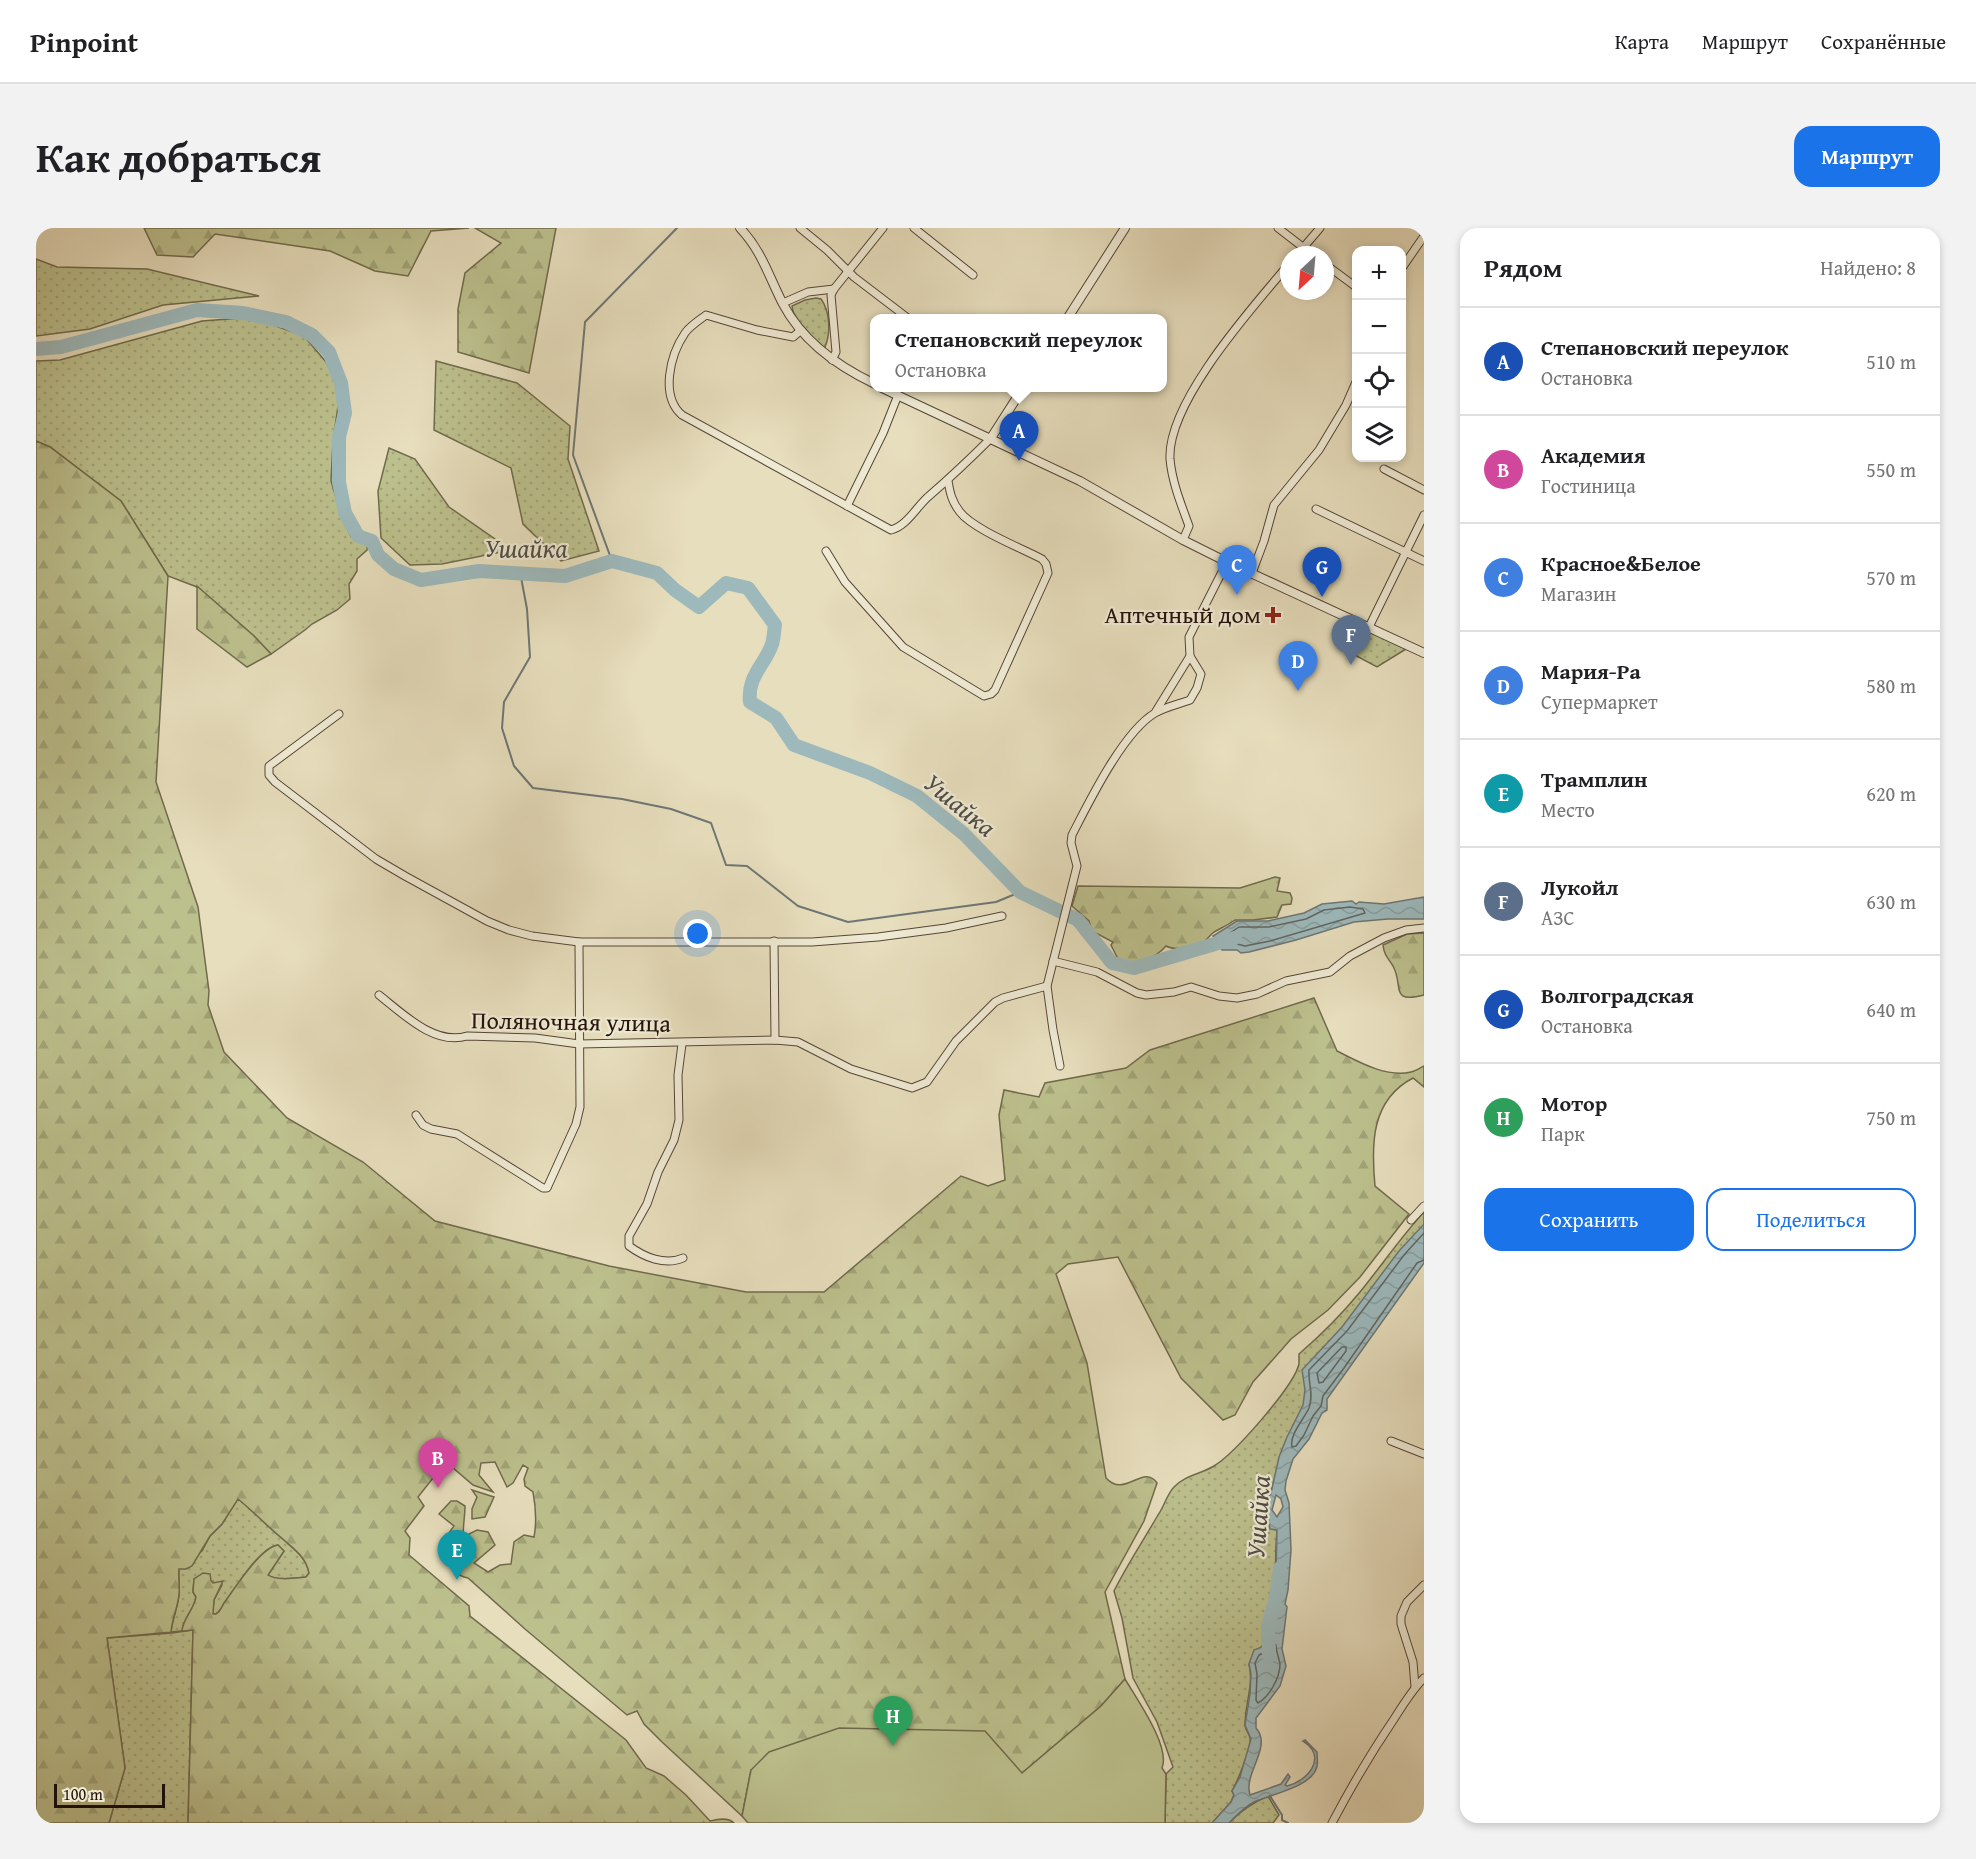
<!DOCTYPE html>
<html lang="ru">
<meta charset="utf-8">
<style>
:root{--surface:#fff;--page:#f2f2f2;--text:#202124;--muted:#757577;--line:#e0e0e0;--accent:#1a73e8}
body{margin:0;font-family:"Gentium Book Plus",serif;background:var(--page);color:var(--text)}
.controls{position:absolute;right:18px;top:18px;display:grid;overflow:hidden;border-radius:12px;box-shadow:0 3px 9px #0003}
.controls button{width:54px;height:54px;display:grid;place-items:center;padding:0;border:0;border-bottom:2px solid var(--line);background:var(--surface);color:var(--text);font:30px sans-serif}
.compass{position:absolute;left:1244px;top:18px;width:54px;height:54px;border-radius:50%;background:var(--surface);box-shadow:0 3px 9px #0003;rotate:206deg}
.scale{position:absolute;left:18px;bottom:15px;width:111px;box-sizing:border-box;padding-left:6px;border:3px solid #24130a;border-top:0;font-size:16px;line-height:21px;white-space:nowrap;color:#24130a;-webkit-text-stroke:4px #efead4;paint-order:stroke}
.you{position:absolute;left:662px;top:706px;width:21px;height:21px;margin:-15px;border:4px solid #fff;border-radius:50%;background:#1a73e8;box-shadow:0 0 0 9px #1a73e833}
.badge{display:grid;place-items:center;width:39px;height:39px;border-radius:50%;background:var(--accent);color:#fff;font-size:20px;font-weight:700}
.pin{position:absolute;translate:-50% -50px;filter:drop-shadow(0 2px 3px #0008)}
.pin::after{content:'';position:absolute;top:32px;width:21px;height:18px;background:inherit;clip-path:polygon(0 0,100% 0,50% 100%)}
.popup{position:absolute;left:834px;top:86px;width:297px;height:78px;box-sizing:border-box;display:grid;place-content:center;border-radius:12px;background:var(--surface);filter:drop-shadow(0 2px 4px #0005);font-size:20px;white-space:nowrap;color:var(--muted)}
.popup b{font-size:22px;color:var(--text)}
.popup::after{content:'';position:absolute;left:50%;top:100%;margin-left:-12px;border:12px solid transparent;border-top-color:var(--surface)}
.list{margin:0;padding:0;list-style:none}
h2{display:flex;justify-content:space-between;align-items:center;height:78px;margin:0;padding:0 24px;font-size:26px}
h2 small{font-size:20px;font-weight:400;color:var(--muted)}
.list li{display:grid;grid-template-columns:39px 1fr auto;gap:18px;align-items:center;box-sizing:border-box;height:108px;padding:0 24px;border-top:2px solid var(--line)}
.list b{display:block;font-size:22px;white-space:nowrap}
.list p{margin:0;font-size:20px;white-space:nowrap;color:var(--muted)}
.list em{font-size:20px;font-style:normal;color:var(--muted)}
.actions{display:flex;gap:12px;padding:18px 24px}
.actions a{flex:1;padding:14px 0;border:2px solid var(--accent);border-radius:18px;text-align:center;font-size:21px;color:var(--accent)}
.actions .main{background:var(--accent);color:#fff}
.icon{flex:none;width:33px;height:33px;fill:none;stroke:currentColor;stroke-width:2;stroke-linecap:round;stroke-linejoin:round}
.map{position:relative;flex:none;width:1388px;height:1595px;overflow:hidden;border-radius:18px}
header{display:flex;align-items:center;gap:36px;box-sizing:border-box;height:84px;padding:0 30px;background:var(--surface);border-bottom:2px solid var(--line)}
header strong{font-size:28px}
nav{display:flex;gap:33px;margin-inline-start:auto;font-size:21px}
.intro{display:flex;align-items:center;justify-content:space-between;box-sizing:border-box;height:144px;padding:0 36px}
h1{margin:0;font-size:42px}
.button{padding:15px 27px;border-radius:18px;background:var(--accent);color:#fff;font-size:21px;font-weight:700}
main{display:flex;gap:36px;padding:0 36px}
aside{flex:1;background:var(--surface);border-radius:18px;box-shadow:0 3px 9px #0003}
.map>svg:first-child{display:block}
</style>
<header>
<strong>Pinpoint</strong>
<nav><a>Карта</a><a>Маршрут</a><a>Сохранённые</a></nav>
</header>
<div class="intro"><h1>Как добраться</h1><a class="button">Маршрут</a></div>
<main>
<div class="map">
<svg width="1388" height="1595" viewBox="0 0 1388 1595">
<defs>
<pattern id="grass-dots" width="8" height="8" patternUnits="userSpaceOnUse" patternTransform="scale(1.5)"><rect width="8" height="8" fill="#bcc08d"/><path d="M2 2h.1M6 6h.1" fill="none" stroke="#a1a478" stroke-width="1.8" stroke-linecap="round"/></pattern>
<pattern id="forest-firs" width="22" height="20" patternUnits="userSpaceOnUse" patternTransform="scale(1.5)"><rect width="22" height="20" fill="#bcc08d"/><path d="M5 1l3.5 6h-7zM16 11l3.5 6h-7z" fill="#a1a478"/></pattern>
<pattern id="water-waves" width="16" height="10" patternUnits="userSpaceOnUse" patternTransform="scale(1.5)"><rect width="16" height="10" fill="#9db9bc"/><path d="M0 5q4-4 8 0t8 0" fill="none" stroke="#879ea0"/></pattern>
</defs>
<rect width="100%" height="100%" fill="#e7debd"/>
<filter id="stains"><feTurbulence type="fractalNoise" baseFrequency=".00333" numOctaves="4"/><feColorMatrix values="0 0 0 0 .2 0 0 0 0 .09 0 0 0 0 .02 0 0 0 .5 -.17"/></filter>
<radialGradient id="worn" r=".72"><stop offset=".6" stop-color="#630" stop-opacity="0"/><stop offset="1" stop-color="#630" stop-opacity=".3"/></radialGradient>
<g fill="url(#grass-dots)" stroke="#706a4c" stroke-width="1.5">
<polygon points="0,31 21,39 111,41 223,68 127,77 54,101 0,108"/>
<path d="M780,70l5,1c9,12 10,34 4,48h-3c-11,-11 -28,-24 -30,-41l13,-6z"/>
<polygon points="206,90 237,97 268,108 290,134 298,149 303,171 297,213 295,253 305,287 315,309 332,315 331,322 321,331 321,343 313,356 314,371 301,382 276,396 269,402 235,426 218,408 161,359 132,348 85,273 14,219 0,213 0,133 24,132 166,93"/>
<polygon points="400,133 481,155 534,198 532,231 563,323 525,333 487,296 475,240 398,202"/>
<polygon points="353,220 379,231 413,279 475,322 406,336 374,337 345,310 342,263"/>
<polygon points="1319,397 1370,421 1341,439 1315,425"/>
<path d="M1388,984v19l-115,159 -5,16 -24,50 -9,37 -5,9 5,27 6,1c-1,13 -3,47 2,57l-3,3 -4,42 -23,32c5,21 -4,39 -4,61 0,5 4,8 5,13 2,9 -13,44 -18,53l2,4 -3,7 -19,21h-47l1,-49 7,-7 -16,-45 -24,-44 -11,-60 -8,-27c13,-26 29,-50 44,-76 6,-8 9,-21 16,-28 11,-12 27,-13 40,-21 21,-13 80,-80 85,-102 0,-3 0,-7 0,-10 22,-19 43,-40 61,-62 22,-27 41,-55 64,-80z"/>
<path d="M202,1270c16,14 30,29 46,42 11,10 22,17 25,33l-3,4c-11,1 -30,4 -38,-2l16,-24 -6,-6c-18,2 -43,43 -53,58 -4,5 -4,8 -9,11h-4l2,-14 8,-15 -8,-2 -3,-2 -17,-2 -1,13 3,5c-2,13 -13,21 -14,34l-10,2 21,-3 -5,193h-79l16,-55 -18,-130 64,-5c1,-14 7,-25 8,-39 1,-9 -1,-17 0,-26l23,-17 8,-15 12,-12z"/>
<path d="M1232,1568l11,19 -6,8h-44c12,-13 23,-20 39,-27z"/>
</g>
<g fill="url(#forest-firs)" stroke="#706a4c" stroke-width="1.5" fill-rule="evenodd">
<polygon points="108,0 433,0 395,3 372,48 339,43 294,23 179,6 157,29 121,27"/>
<polygon points="439,0 520,0 493,145 422,124 422,81 429,45 465,15"/>
<path d="M0,213l14,6 71,54 47,75 -12,206 42,125 11,84 -1,14 16,47 63,66 76,44 72,59 174,45 137,26h78l137,-116 27,10 17,-6 -6,-65 5,-25 35,7 6,-14 81,-15 24,-18 164,-52 23,53c20,10 49,27 74,21 4,-1 9,-4 13,-6v21l-11,-9c-42,22 -42,66 -38,108l34,28 -49,63 -32,33 -37,29 -38,43 -18,33 -12,5 -42,-42 -63,-121 -50,7 -12,10 31,89 19,115c19,21 37,-15 51,5l-13,38 -39,71 20,87 -24,27 -79,67 -271,-3 -9,46 -80,-74 -18,-18 -7,-13 -10,4 -102,-86 -57,-51c-11,-2 -20,-11 -22,-22l8,-12 -8,-7 8,-11 -15,-12 12,-13h6l8,5c0,12 -4,32 -1,42l5,-14 8,-4 11,2 7,13 -21,18 14,9 12,-7 11,-1 3,-22 10,-7 10,2c3,-16 2,-29 -1,-45l-8,-6 -1,-7 4,-11 -5,-3 -10,18 -6,4 -12,-25 -14,1 -2,12 14,17 -20,-7 -20,-17 -9,-4 -26,33 6,9 -19,25 5,7 -1,17 60,51 1,10 156,124 20,28 18,8 22,19 24,26c8,-2 18,-4 24,2h-546l5,-193 -86,8 18,130 -16,55h-73zM202,1271c16,13 30,28 46,41 11,10 22,17 25,33l-3,4c-11,1 -29,4 -38,-2l16,-24 -6,-6c-18,3 -43,43 -54,58 -3,5 -3,8 -8,11h-3l1,-14 9,-19 -10,2 -2,-2 -1,-7 -7,-1 -9,6 -1,13 3,5c-2,13 -13,21 -14,34l-11,1c1,-13 7,-25 8,-38 1,-8 -1,-17 0,-25h7l6,-3 18,-30 12,-12z"/>
<polygon points="161,358 218,408 235,426 211,439 161,401"/>
<path d="M1239,649l5,1 -3,13 13,2 2,5 -1,6 -9,1 -5,12 -24,3h-18c-7,5 -14,8 -21,12 -4,3 -7,8 -11,10 -9,6 -28,9 -37,4 -11,13 -33,21 -48,13l-7,-14 2,-3 -21,-11 -3,-10 -17,-15 6,-20 162,2z"/>
<path d="M1388,705v62c-35,9 -20,-9 -31,-29 -5,-8 -9,-11 -10,-21l24,-11z"/>
<polygon points="436,1262 458,1269 449,1289 436,1291 436,1281 441,1269"/>
</g>
<path fill="#bcc08d" stroke="#706a4c" stroke-width="1.5" d="M1089,1451c11,19 46,68 37,89l4,6 -1,49h-417l-6,-7 9,-46 18,-18 70,-24 146,3 37,42 79,-67z"/>
<g fill="url(#water-waves)" stroke="#6d7775" stroke-width="1.5" fill-rule="evenodd">
<polygon points="1388,669 1388,691 1352,691 1318,694 1260,712 1213,724 1205,725 1201,722 1186,722 1177,708 1201,693 1232,693 1268,685 1286,676 1316,673 1320,676 1323,674 1348,676"/>
<path d="M1388,996v39l-97,136v11l-5,3 -13,26 -16,20 -7,22 -1,9 4,13 2,47 -3,40 -3,14 2,3 -5,42 4,17 -6,20 -24,32v10c17,19 -13,45 -6,67l31,-11 7,-10 2,3 -5,8 2,1c21,-5 41,-29 16,-45l2,-1 12,12c0,4 1,10 0,14 -4,21 -46,28 -63,36 -10,5 -17,13 -25,21h-17l19,-21 3,-7 -2,-4 8,-14 11,-38 -6,-14 5,-31 1,-20 -2,-10 5,-14 8,-3 10,-15 4,-42 3,-3 -3,-14 1,-43 -7,-1 -4,-27 5,-9 8,-36 8,-20 16,-32 2,-15 -3,-20 40,-43 57,-76zM1240,1267l5,4 2,8 -6,10 -5,-7z"/>
</g>
<g fill="none" stroke-linecap="round" stroke-linejoin="round">
<g stroke="#606663" stroke-width="1.5">
<polygon points="1314,679 1327,681 1329,685 1234,713 1209,718 1201,716 1190,716 1187,712 1188,709 1203,699 1233,699 1270,691 1288,682"/>
<path d="M1388,1005l-20,22 -57,76 -38,39c-1,13 5,24 0,38 -5,11 -20,27 -17,39l4,-1 8,-11 9,-19 8,-10 2,-10 21,-28 73,-105 7,-3"/>
<polygon points="1306,1119 1310,1119 1310,1123 1287,1154 1283,1155 1281,1145"/>
<path d="M1235,1415l5,2c0,6 3,13 4,19 0,14 -11,33 -22,39l-2,-3 1,-26 -2,-11 4,-8 7,-3z"/>
</g>
<g stroke="#6d7775" stroke-width="2">
<polyline points="576,333 537,227 549,94 641,0"/>
<polyline points="484,344 491,381 494,429 468,474 466,500 478,538 497,560 586,571 635,581 675,595 690,637 711,638 762,678 812,694 960,674 984,664"/>
<polyline points="1234,1568 1246,1587 1246,1592 1252,1595"/>
<polyline points="1382,1595 1388,1589"/>
</g>
<g stroke="#9db9bc" stroke-width="14">
<path d="M0,121l25,-2 136,-37 46,3 43,9 26,13 17,17 12,31 4,30 -6,24v45l6,31 13,23 14,5 6,14 16,14 27,11 58,-9 86,5 47,-15 45,12 18,17 24,17 27,-24 22,5 27,37c-1,6 -1,13 -3,19 -7,21 -25,32 -22,58l26,16 18,27 76,28 47,23 47,38 56,58 58,28 34,43 22,5 101,-30"/>
<polyline points="1233,1428 1232,1398 1240,1369 1244,1340"/>
</g>
<g stroke="#554637" stroke-width="9">
<g id="minor">
<polyline points="764,0 791,22 818,49 873,91"/>
<polyline points="878,0 937,47"/>
<polyline points="1242,0 1277,27"/>
<polyline points="1261,27 1284,0"/>
<polyline points="1289,36 1320,59"/>
<polyline points="1366,40 1388,8"/>
<polyline points="747,75 772,64 798,61"/>
<path d="M764,103l-7,6 -36,-7 -51,-15c-8,6 -16,11 -21,18 -15,22 -25,63 -3,82l209,115c16,-4 26,-24 38,-34 22,-19 42,-38 62,-58"/>
<polyline points="796,132 800,124 795,67 798,61 847,0"/>
<polyline points="1348,241 1388,262"/>
<polyline points="811,278 847,205 862,167"/>
<polyline points="1280,281 1388,333"/>
<path d="M1147,312l6,-14c-8,-22 -17,-44 -19,-67 -3,-57 83,-152 119,-195"/>
<path d="M790,323l19,31 58,65 81,49 7,-2 4,-4 53,-117 -2,-9 -4,-5c-21,-11 -69,-30 -82,-47 -8,-10 -10,-19 -12,-31"/>
<polyline points="1216,345 1228,313 1238,277 1283,222 1310,177 1320,154"/>
<polyline points="1333,399 1388,287"/>
<polyline points="1120,483 1154,428"/>
<polyline points="303,486 233,538 233,547 239,554 340,631 369,648 451,693 473,702 496,708 543,714 776,714 842,709 910,700 966,688"/>
<polyline points="738,713 739,812"/>
<polyline points="1017,733 1061,744 1101,765 1110,767 1138,764 1155,759 1183,768 1201,770 1221,766 1250,753 1294,744 1314,728 1348,710 1370,702 1388,700"/>
<path d="M343,767c24,19 56,51 88,41l68,2 44,6 196,-4 23,2 53,27 61,19 15,-6 29,-41 39,-39 8,-4 44,-12"/>
<path d="M646,816l-4,31 1,45 -5,20 -16,32 -11,32 -18,32v10c15,11 36,20 54,12"/>
<path d="M1024,838l-7,-36 -6,-44 30,-120 -6,-23 1,-8c17,-33 51,-103 83,-122 10,-6 24,-9 35,-13l7,-12 4,-14 -11,-18 -1,-19 38,-75"/>
<polyline points="380,887 387,897 395,901 421,906 507,960 511,960 540,896 544,879 543,714"/>
<polyline points="1375,992 1388,978"/>
<polyline points="1355,1213 1388,1226"/>
<polyline points="1379,1459 1377,1434 1365,1396 1365,1388 1371,1374 1388,1357"/>
<path d="M1296,1595c19,-36 39,-70 62,-104 9,-14 18,-29 30,-41"/>
</g>
</g>
<g stroke="#554637" stroke-width="10">
<g id="tertiary">
<path d="M704,0c22,23 29,49 43,76 20,38 54,62 92,80"/>
<polyline points="1031,91 1089,0"/>
<polyline points="846,160 1044,253 1147,312 1191,334 1388,425"/>
<polyline points="955,210 987,160"/>
</g>
</g>
<use href="#minor" stroke="#efead4" stroke-width="7"/>
<use href="#tertiary" stroke="#efead4" stroke-width="8"/>
</g>
<path fill="#8f2418" stroke="#efead4" stroke-width="2" d="M1234 378h6v6h6v6h-6v6h-6v-6h-6v-6h6z"/>
<g text-anchor="middle" stroke-width="4.5" stroke-linejoin="round" paint-order="stroke">
<g font-size="24" fill="#24130a" stroke="#efead4" text-anchor="end">
<text x="1225" y="395">Аптечный дом</text>
</g>
<g font-size="24" fill="#24130a" stroke="#efead4">
<text transform="translate(535 794) rotate(1)" y="8">Поляночная улица</text>
</g>
<g font-size="26" font-style="italic" fill="#4e4d48" stroke="#efead4">
<text x="490" y="329">Ушайка</text>
<text transform="translate(924 577) rotate(39)" y="9">Ушайка</text>
<text transform="translate(1222 1289) rotate(-86)" y="9">Ушайка</text>
</g>
</g>
<rect width="100%" height="100%" filter="url(#stains)"/>
<rect width="100%" height="100%" fill="url(#worn)"/>
</svg>
<div class="controls">
<button>+</button>
<button>−</button>
<button><svg class="icon" aria-label="locate" viewBox="0 0 24 24"><circle cx="12" cy="12" r="6"/><path d="M12 2v4M12 18v4M2 12h4M18 12h4"/></svg></button>
<button><svg class="icon" aria-label="layers" viewBox="0 0 24 24"><path d="M12 4l9 5-9 5-9-5zM3 14l9 5 9-5"/></svg></button>
</div>
<svg class="compass" viewBox="-18 -18 36 36"><path d="M0-13l5 13h-10z" fill="#e53935"/><path d="M0 13l5-13h-10z" fill="#757577"/></svg>
<div class="scale">100 m</div>
<div class="you"></div>
<div class="pin badge" style="left:983px;top:233px;background:#1a4fb4">A</div>
<div class="popup"><b>Степановский переулок</b>Остановка</div>
<div class="pin badge" style="left:402px;top:1260px;background:#d1479c">B</div>
<div class="pin badge" style="left:1201px;top:367px;background:#3f7fe0">C</div>
<div class="pin badge" style="left:1262px;top:463px;background:#3f7fe0">D</div>
<div class="pin badge" style="left:421px;top:1352px;background:#0f9aa8">E</div>
<div class="pin badge" style="left:1315px;top:437px;background:#5c6f8a">F</div>
<div class="pin badge" style="left:1286px;top:369px;background:#1a4fb4">G</div>
<div class="pin badge" style="left:857px;top:1518px;background:#2e9e5b">H</div>
</div>
<aside>
<h2>Рядом<small>Найдено: 8</small></h2>
<ul class="list">
<li><span class="badge" style="background:#1a4fb4">A</span><div><b>Степановский переулок</b><p>Остановка</p></div><em>510 m</em></li>
<li><span class="badge" style="background:#d1479c">B</span><div><b>Академия</b><p>Гостиница</p></div><em>550 m</em></li>
<li><span class="badge" style="background:#3f7fe0">C</span><div><b>Красное&amp;Белое</b><p>Магазин</p></div><em>570 m</em></li>
<li><span class="badge" style="background:#3f7fe0">D</span><div><b>Мария-Ра</b><p>Супермаркет</p></div><em>580 m</em></li>
<li><span class="badge" style="background:#0f9aa8">E</span><div><b>Трамплин</b><p>Место</p></div><em>620 m</em></li>
<li><span class="badge" style="background:#5c6f8a">F</span><div><b>Лукойл</b><p>АЗС</p></div><em>630 m</em></li>
<li><span class="badge" style="background:#1a4fb4">G</span><div><b>Волгоградская</b><p>Остановка</p></div><em>640 m</em></li>
<li><span class="badge" style="background:#2e9e5b">H</span><div><b>Мотор</b><p>Парк</p></div><em>750 m</em></li>
</ul>
<div class="actions"><a class="main">Сохранить</a><a>Поделиться</a></div>
</aside>
</main>
